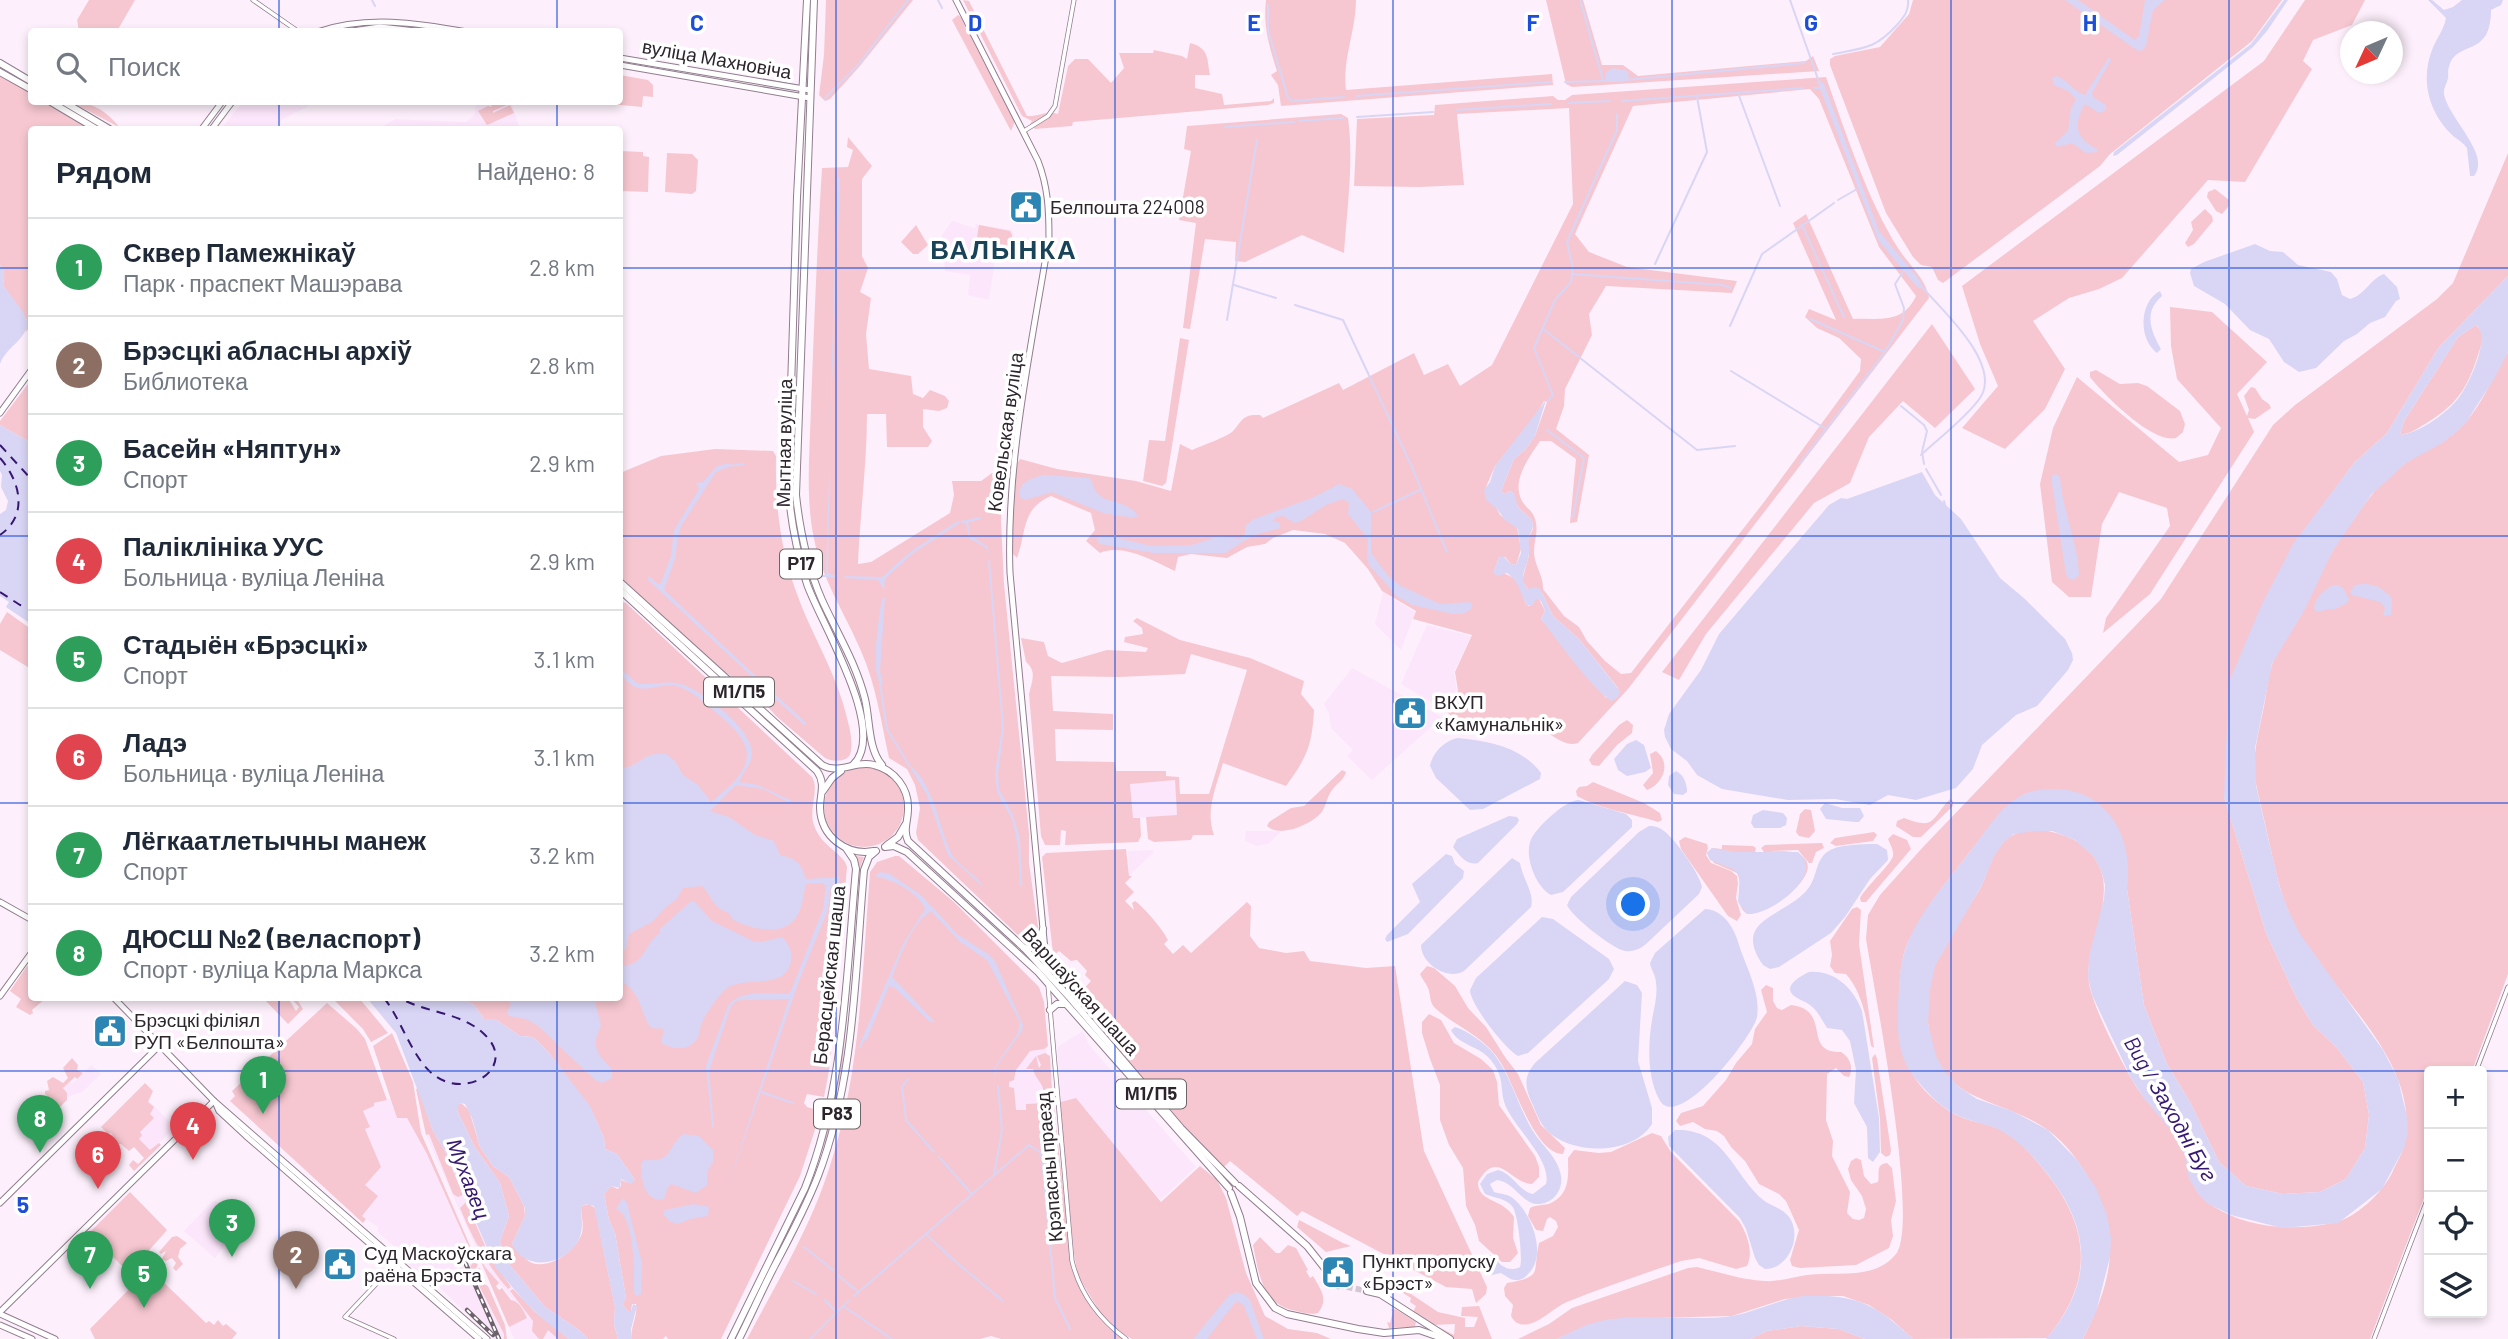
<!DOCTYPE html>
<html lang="ru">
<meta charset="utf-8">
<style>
:root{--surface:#fff;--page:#f2f2f3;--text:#1f2937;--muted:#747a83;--line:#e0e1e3;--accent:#2c85b3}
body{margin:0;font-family:Barlow,sans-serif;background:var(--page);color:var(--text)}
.controls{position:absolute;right:21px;bottom:21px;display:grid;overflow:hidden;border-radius:7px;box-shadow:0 4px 10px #0003}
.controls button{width:63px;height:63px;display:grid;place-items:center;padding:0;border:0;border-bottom:2px solid var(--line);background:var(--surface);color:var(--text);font:35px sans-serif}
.compass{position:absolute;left:2340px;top:21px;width:63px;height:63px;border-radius:50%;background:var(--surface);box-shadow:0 4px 10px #0003;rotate:226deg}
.you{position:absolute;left:1634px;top:905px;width:24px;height:24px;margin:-18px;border:5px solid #fff;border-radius:50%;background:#1a73e8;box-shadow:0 0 0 10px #1a73e833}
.badge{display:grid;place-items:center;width:46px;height:46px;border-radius:50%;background:var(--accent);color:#fff;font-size:23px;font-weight:700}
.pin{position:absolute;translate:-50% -58px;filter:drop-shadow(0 2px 4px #0008)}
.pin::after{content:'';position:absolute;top:37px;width:24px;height:21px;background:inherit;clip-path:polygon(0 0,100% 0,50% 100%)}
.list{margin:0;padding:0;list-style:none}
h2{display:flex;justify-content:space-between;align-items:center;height:91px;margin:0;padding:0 28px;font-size:30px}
h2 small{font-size:23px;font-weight:400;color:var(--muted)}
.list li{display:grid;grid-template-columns:46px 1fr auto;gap:21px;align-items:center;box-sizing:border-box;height:98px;padding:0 28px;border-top:2px solid var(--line)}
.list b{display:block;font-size:26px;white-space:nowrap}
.list p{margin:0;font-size:23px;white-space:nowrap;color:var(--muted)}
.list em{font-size:23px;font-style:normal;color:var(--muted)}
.icon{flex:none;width:38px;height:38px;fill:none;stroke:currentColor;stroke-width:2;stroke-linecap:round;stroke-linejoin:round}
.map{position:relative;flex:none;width:2508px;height:1339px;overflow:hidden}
.search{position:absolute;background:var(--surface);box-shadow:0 4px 10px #0003;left:28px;top:28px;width:595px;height:77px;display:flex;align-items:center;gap:18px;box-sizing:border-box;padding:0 24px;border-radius:7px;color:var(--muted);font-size:26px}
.panel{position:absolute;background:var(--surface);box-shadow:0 4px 10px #0003;left:28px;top:126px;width:595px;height:875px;border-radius:7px}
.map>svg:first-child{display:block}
</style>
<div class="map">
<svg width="2508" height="1339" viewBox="0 0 2508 1339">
<rect width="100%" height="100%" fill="#fdf0fc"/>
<g fill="#fce6fb">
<polygon points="243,102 316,102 282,120 274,129 221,129"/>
<polygon points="476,102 511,102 520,129 377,130 395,119 466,122 475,114"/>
<polygon points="952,221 975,228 976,224 1012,230 1014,236 1010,262 995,259 989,300 968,295 970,275 945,271 942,235"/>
<polygon points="1383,592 1415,612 1401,650 1375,624"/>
<polygon points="1427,625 1471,636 1454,672 1457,691 1446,711 1401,684"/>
<polygon points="1352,668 1442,717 1372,780 1347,756 1353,750 1331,728 1329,713 1324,704"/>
<polygon points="1175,780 1177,815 1133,818 1130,783"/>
<polygon points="1246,831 1282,831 1268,844 1256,846 1245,841"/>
<polygon points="1152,850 1154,852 1129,876 1128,851"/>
<polygon points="1083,1031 1089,1045 1196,1167 1161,1200 1077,1103 1061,1103 1057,1047"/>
<polygon points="1046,1045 1052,1112 1013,1113 1005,1081 1028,1047"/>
<polygon points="91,1065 101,1074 82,1092 68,1097 66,1095 68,1093 63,1088 70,1082 72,1084"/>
<polygon points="392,1098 397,1117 407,1118 427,1154 474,1260 470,1268 504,1334 506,1338 504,1339 494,1339 436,1284 431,1283 398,1255 398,1250 377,1231 379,1228 362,1216 378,1196 364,1185 381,1167 365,1129 369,1127 363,1110 374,1106 373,1104"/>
<polygon points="148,1100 175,1127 147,1155 119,1127"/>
<polygon points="433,1131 443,1147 496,1268 526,1303 549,1323 549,1330 558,1339 514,1339 509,1327 527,1317 497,1281 492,1284 426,1135"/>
<polygon points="213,1201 216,1201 235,1219 230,1238 215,1258 184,1231"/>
</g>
<g fill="#f6c7d0" fill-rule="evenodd">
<polygon points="89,0 135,0 117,31 79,31 77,20"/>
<polygon points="826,0 913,0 859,67 830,99 825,101 819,95 824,55"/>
<path d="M963,0l6,1 58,115c12,1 19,-6 31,-2l10,-48 7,-7h13l23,24 13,-15 -5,-15h34l1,-3 28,6 5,3 3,-16c19,5 17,15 20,32h-15v13l27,6 2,11 47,-4 3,-3v5l-6,2 -195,17 -1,4 -37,3 -5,-5 2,-3 -10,-5z"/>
<path d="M1266,0h90c0,31 -14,59 -10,90l206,-16 1,11 -272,21 -3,-21 -7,-10 6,-4c-8,-25 -14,-45 -11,-71z"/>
<polygon points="1546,0 1583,0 1602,65 1623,65 1638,76 1806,61 1813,56 1819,71 1572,87 1566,84"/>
<polygon points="1913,0 2282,0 2252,41 2110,154 2100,166 1943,283 1938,280 1932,267 1921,265 1913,257 1886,213 1830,65 1830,59 1835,56 1880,47 1909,14"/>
<polygon points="2305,0 2365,0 2352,25 2313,40 2303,61 2312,69 2245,182 2208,180 2122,278 2099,289 2069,298 2033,321 2065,369 2045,409 2005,449 1962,428 1998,386 1980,344 1962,286 2264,61"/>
<polygon points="958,15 963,18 1015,121 1011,131 952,20"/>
<path d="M0,73l31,19 1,10h16l47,27 -63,1v194l-6,8 1,-12 -24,-35c1,-7 3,-15 -3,-20z"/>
<polygon points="620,75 648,80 653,85 653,97 643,96 642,107 609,104 607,102 620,102"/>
<path d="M1826,77c19,54 42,124 72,171 10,16 29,32 31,50l-301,391 -50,54c-14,5 -27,-10 -40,-16 -28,-12 -69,10 -91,-15l11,-21 -3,-19 17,-37 -59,-16 3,-8 -34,-20 -14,-22 -23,-26 -20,-9 -32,-4 -20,8 -8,6 -18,3 -20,11 -36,-4 -13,3 -3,14c-22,-10 -52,-28 -75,-18l-14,-12 9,-11 -4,-17 -40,-17c-30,13 -24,35 -34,62l-4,-4 -1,-44 4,-45 4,-6 37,10 79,12 35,10 9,-47 12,6c9,-4 35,-13 41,-19 10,-11 9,-17 27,-16l3,3 76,-35 4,7 71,-37 10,22 24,-11 12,22 32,-21 81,-161 -4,-96 -112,6 7,71 -45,2 -65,-1 3,-67 77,-4 1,-10 118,-9 5,4h7l7,-5zM1810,89l9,10 60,148 37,49c-13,28 -36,22 -63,23l-47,-105 -13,9 43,97 -27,-11 -4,8 12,11 22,10 22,21 -1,12 -96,131 -133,171 -10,1 -16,-13 -18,-20 -8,-14 -15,-11 -21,-27c1,-13 -9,-24 -9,-37 0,-12 5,-21 1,-33 -2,-8 -9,-11 -13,-18 -11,-21 7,-43 18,-60h11l25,18 -6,64 7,-1 12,-67 -33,-26 8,-23 1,-17 27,-54 -3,-21 17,-28 126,7 5,-12 -110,-14 -38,-15 -14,-18 58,-128zM1544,401l3,1 -12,34 -10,14 -11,9 -13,32 3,3 7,-3 7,16 14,13 1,9 -5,10 1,16 -7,26 6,8 14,4 11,23 26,23 39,49 -12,10 -65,-79 4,-8 -6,-12h-4l-2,5 -4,2 -2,-1c-4,-5 -3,-11 -5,-16 -6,-13 -17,-16 -28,-18l5,-14h6l6,7 5,1 5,-16 -4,-22 -17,-12 -14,-28 9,-21 41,-51z"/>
<path d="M71,102c20,-1 36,9 48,25z"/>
<polygon points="495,102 511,103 493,111 493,113 510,105 514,113 487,125 478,111 488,106 492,107 491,104"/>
<path d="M1341,114l7,4c6,45 -1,90 -4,135l-42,-18 -57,27 -10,-1 1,-19 -31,-3 -15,90 -7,-1 13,-105 -17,-3 12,-69 -7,-2 3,-23z"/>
<path d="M848,137l24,29 -10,13v77l6,12 -8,24 11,6 -5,36 3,35 42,7 2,18 10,4 7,-8 15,6 4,5 -2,7 -8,3 -16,-2v18l9,14 -4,6h-41l-1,-33h-19c0,50 -7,100 -9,150l13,-2 79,-49 4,-18 -2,-14h29l11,-8 11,1 -2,47 3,63 25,249v30l9,64 -2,10 -6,5 -7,-2 -105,-100 -2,-7 4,-25 -5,-23 -8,-16 -18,-11c-8,-37 -13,-73 -28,-107 -16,-38 -39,-71 -47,-112 -9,-43 -4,-90 -3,-133 3,-79 6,-159 11,-238l26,-1 5,-17 -6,-3z"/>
<polygon points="620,151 643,152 643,156 649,157 648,192 620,191"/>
<polygon points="667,153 692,154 698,160 696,191 692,194 665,192"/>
<path d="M2508,153v123l-69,71 -52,86 -33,30 -60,81 -70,253 42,136 30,64 17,28 24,23 26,34 6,33 -4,33 -19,31 -26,13 -37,2 -37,-8 -27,-24 -29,-60 -23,-38 -23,-59 -17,-116v-29l-9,-30 -91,-37c-27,15 -39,37 -58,60 -14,19 -29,35 -41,55 -8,13 -18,27 -23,42 -5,15 -5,31 -6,47 -3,50 6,84 50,114 18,12 41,11 59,23 16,11 28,26 40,41 43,55 45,108 -1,163l-134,1 -21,-19 -23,-15 -26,-9h-20l-38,3 -53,17 -117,3 -27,6 -31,14h-39l31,-15 23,-16 116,-40 9,-1c22,5 45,13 68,14 13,1 28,-4 42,-6 30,-4 67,6 89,-21 24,-30 -22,-267 -30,-315l2,-24 12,-20 43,-48 238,-248 112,-174 22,-20 142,-106 16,-16z"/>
<polygon points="2215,189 2229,200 2228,207 2222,214 2216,211 2207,197 2208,192"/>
<polygon points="2205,209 2212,216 2213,221 2194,244 2188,247 2185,243 2193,230 2191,222"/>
<polygon points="916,225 928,245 918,254 913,254 901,242"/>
<polygon points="979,225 1010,231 1012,235 1011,244 1004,248 1009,250 1007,258 984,254 985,245 976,244"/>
<polygon points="2170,307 2212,312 2267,362 2237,394 2247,416 2249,410 2244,396 2251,387 2255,388 2262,399 2269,404 2271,408 2255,419 2248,418 2254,432 2150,594 2103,633 2106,618 2170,526 2167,508 2119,492 2102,524 2091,597 2069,597 2052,582 2040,484 2053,428 2077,377 2179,462 2208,455 2221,428 2177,379 2171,346"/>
<polygon points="1932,324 1975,389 1935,428 1903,401 1869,437 1850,483 1814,503 1706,634 1679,680 1662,672"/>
<path d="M2476,325l6,7c1,10 -2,17 -5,26 -11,33 -22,48 -52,66 -8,5 -16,10 -25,11l4,-14 54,-84z"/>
<polygon points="1180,338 1189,340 1166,483 1162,486 1143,481 1149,440 1165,441"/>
<path d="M2508,352v622l-36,97h-43v114l-59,154h-287c32,-64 40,-109 0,-170 -10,-16 -23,-31 -38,-41 -51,-34 -113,-24 -117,-107 0,-14 0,-31 4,-45 7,-32 33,-60 49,-89 8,-16 11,-37 27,-49 15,-11 38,-9 54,-3 15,5 28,13 35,27 21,36 -13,80 -8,121 3,23 38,92 53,112 11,15 27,27 36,43 15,27 5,49 35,68 35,23 81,25 120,17 23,-5 49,-30 59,-50 4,-10 11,-20 13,-31 15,-84 -75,-149 -110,-216 -16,-31 -21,-64 -29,-98 -3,-14 -7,-29 -10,-44 -5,-27 3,-52 8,-78 3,-15 4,-30 9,-44 7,-18 20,-32 29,-49 11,-19 18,-41 30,-61 11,-19 25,-39 39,-56 11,-14 26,-28 42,-38 16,-10 32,-16 47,-30 22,-21 32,-51 48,-76z"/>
<path d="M2096,370l24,14 18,-1 9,3 33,25 5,13 -2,8 -7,6c-23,6 -72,-43 -86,-61v-5z"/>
<polygon points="31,380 31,443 0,425 0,421"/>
<path d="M715,449l58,2 3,5c-1,48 4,93 21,138 15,42 38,76 49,120 3,12 7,25 5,37 -1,12 -19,11 -26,7l-49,-42 -15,-17 -37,-28 -104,-93v-105l41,-17z"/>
<path d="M622,602l4,1 186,174c8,13 -4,32 2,48 7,22 30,28 33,42l-18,204 -5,26 -17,-3 -3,9 3,4 14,4 -21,65 -79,163h-53l-2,-3 -3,3h-31c-2,-13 6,-22 4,-35h-4l-1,7h-3l-6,-7 4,-6 -11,-65 -6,-13 -5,-26 7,-8 7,3 3,-3v-6l9,3 5,-3 -18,-26 -12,-5 -1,-11 -13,-29 -42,-56 -16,-16 -13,-1 -25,-17h-11l-10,-14 -14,-7h160v-395z"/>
<polygon points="7,612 31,629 31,669 0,650 0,624"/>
<path d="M1137,618l43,22 70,18 54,23 -3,13 13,16c-2,36 -7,47 -28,76l-63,-23c-7,25 -18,47 -9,72h-21l-2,5 -37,2 -6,-3 -2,-22 31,-2 -2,-35 -45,4 3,34h7l1,18 -3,6 -73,3 1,-14 -5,-1 -1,15h-15l-4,-9 -12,-142c3,-13 8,-23 -3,-32l-5,-24 23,4 4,14 14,7 45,-13 39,2 2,-4 -24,-6 1,-5 18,-3 -1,-6 -9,-7zM1191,654l56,16 -38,124h-29l-1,-17 -13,-1v-5h-50l-1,-9 -59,-1 -1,-32 58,1v-16l-60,-3 -2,-35 68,1 66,-3z"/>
<polygon points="1627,720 1633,725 1632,733 1617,745 1599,766 1592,765 1589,760 1592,755 1619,725"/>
<path d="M1656,751c16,12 7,33 -9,39l-4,-5 10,-12 -3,-19z"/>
<circle cx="864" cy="807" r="40"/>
<path d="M1342,770l4,2c-2,8 -8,10 -13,17 -6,6 -6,16 -12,24 -11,12 -41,25 -54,13l2,-4 22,-14 13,-2z"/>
<path d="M1593,782l51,21 16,10 2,7 -4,2c-24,-8 -59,-13 -81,-26l-1,-5 3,-4 8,-1z"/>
<path d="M1950,799l3,2v5l-32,31h-8l-17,-11 1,-5 7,-3c32,12 26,2 46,-19z"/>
<polygon points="1805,809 1811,810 1815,831 1809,838 1799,836 1796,832 1800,814"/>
<polygon points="1874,832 1877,835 1873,841 1836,846 1830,843 1835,838"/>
<path d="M1893,834l14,6 4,9 -45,53h-5l-1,-4c6,-11 32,-35 33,-42 1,-6 -3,-12 -5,-17z"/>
<polygon points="1685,837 1707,844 1708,848 1706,855 1711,863 1731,871 1737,876 1738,883 1736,898 1741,915 1737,921 1728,916 1681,849 1679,841"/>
<path d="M1822,843l2,5 -8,4 -4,11h-3l-11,-13 -28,1c10,1 23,-2 32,5 25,19 -38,59 -55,58 -16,-13 -2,-26 -10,-41l-23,-10 -7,-10 5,-5 10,1v-4l31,1 3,2 -1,4h9l-3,-4 4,-3z"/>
<path d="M1126,849l3,27h3l-7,7 9,9 -9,9 9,9 -2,-7 3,-2c8,5 29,30 33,39l-4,4 9,10 10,-9 8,8 56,-51 4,4 -1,30 9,12 27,5 18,-2 6,10 56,7 29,-2 29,185 63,136 -1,7 -10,9 -4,-14 -26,-2 -144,-76 -5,5 -67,-55 -6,6c-15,-9 -38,-33 -48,-49 -9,-14 -15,-24 -30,-33l-68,-84v-6l13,-14 -6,-6 2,-4 -10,-11 -6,1 -12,-10 -5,4 -1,-2 -11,-96 4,-4z"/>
<polygon points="856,856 864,857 860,868 842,1069 827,1137 804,1201 734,1339 803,1200 831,1116 840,1068 858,868"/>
<path d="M895,856h4l55,46 85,85 5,15 4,44 -4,3 -14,2 -14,19 -2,10 -5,2v5l5,1 2,22h10v-6l23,-1 5,4 18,163c10,28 26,53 51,69h-122l-10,-3 -11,3h-233c29,-55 62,-109 81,-167 33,-97 34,-199 42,-300l7,-10z"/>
<path d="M1857,907l4,3 -2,34 15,104 -3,-2c-4,-24 -8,-53 -25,-72l-11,-1 -5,-7 2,-11 -2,-14 22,-32z"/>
<polygon points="27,966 31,967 32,998 46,998 32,1010 33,1013 30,1015 16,1007 21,999 10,991"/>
<path d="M1427,966l7,2 21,18 13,22 18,19 19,30 13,17 23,51 24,23 -2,6c-28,0 -49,-70 -62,-91 -15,-26 -45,-36 -66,-55 -6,-6 -4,-13 -7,-20 -2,-5 -6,-9 -8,-14z"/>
<path d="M1766,985l7,3v13l4,7 5,2 9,-5c42,5 10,48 50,47 9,5 13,16 8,25l-5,-1 -8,-8 -9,6 -1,46 7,21 -1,15 18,36 -3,21 6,6 6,1 5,-2 2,-9 -4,-13 -11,-16 -3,-11 3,-8 5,-3 5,2 3,16 7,8 7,-2c2,-8 -3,-18 9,-19l5,5 4,33 -5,19 2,16 -4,12 -33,17 -56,3 -8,-2 -2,-6 9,-30 -13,-29 -7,-7 -20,-10 -14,-23 -14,-14 -7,-11 -7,-5 -12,-2 -12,-7 -13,4 -4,-5 5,-8 22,-7 23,-26 10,-17 16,-19 3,-15 12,-17 -6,-22z"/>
<polygon points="266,998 288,998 296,1011 299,1007 291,998 296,998 303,1009 288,1024 264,999"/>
<polygon points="332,998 359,998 388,1033 371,1042 363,1029"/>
<polygon points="327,1003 357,1029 365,1039 387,1100 374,1103 374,1106 363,1111 370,1127 365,1129 381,1167 365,1185 378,1196 362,1216 366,1219 363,1223 230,1101 235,1096 232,1091"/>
<path d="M1429,1014l12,6 13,23 27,16 12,11 4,12 2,23 36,51 4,11v10l-7,7c-21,0 -34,-37 -54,-2 0,21 23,15 36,35l-1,21 5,15 -8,9h-8l-23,-21 -4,-16 -9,-19 -3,-38 -14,-23 -9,-25v-35l-10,-26 -8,-26v-11z"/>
<polygon points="392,1033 413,1082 421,1133 478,1264 476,1269 480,1268 482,1272 478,1277 482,1281 486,1280 484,1284 488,1286 505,1325 507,1339 504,1339 504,1334 470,1268 474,1259 427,1154 407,1118 397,1118 373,1046"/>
<path d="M1045,1053l5,3 2,34 -2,5 -6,-2c-1,-11 -9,-14 -11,-24h-7l10,-13 3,12 2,-3 -4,-9z"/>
<polygon points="1875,1054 1877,1058 1891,1150 1890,1155 1886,1157 1881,1153 1880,1119 1872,1058"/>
<polygon points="72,1058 78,1065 77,1070 83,1073 77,1079 75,1077 63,1088 67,1093 67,1100 59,1108 45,1094 45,1091 49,1090 47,1081 53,1077 63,1083 68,1078 63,1068"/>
<polygon points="145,1083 153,1091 148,1102 154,1107 150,1114 154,1118 140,1132 142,1135 139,1139 150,1150 159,1143 161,1145 134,1171 129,1165 133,1160 138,1164 144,1158 134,1147 129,1151 121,1144 117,1144 111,1133 108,1134 101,1127"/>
<polygon points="418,1088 433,1131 445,1151 463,1195 458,1197 453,1194 429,1134 426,1135 416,1089"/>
<polygon points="1076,1098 1161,1202 1200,1166 1217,1180 1226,1198 1246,1273 1265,1316 1288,1329 1317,1333 1331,1339 1132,1339 1123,1334 1101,1314 1078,1276 1074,1254 1060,1105 1061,1102"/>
<path d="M461,1103l8,7 11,37 13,19 16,11 15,29 1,10 -13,28c5,5 13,16 20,19 19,6 44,-12 50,-30 2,-8 -1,-19 -1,-27l8,-2 6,4 20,99 -1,17 4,15h-30l-9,-9 -34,-23 -42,-50 -3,-16 9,-25 -9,-33 -26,-37 -17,-36v-5z"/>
<polygon points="202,1123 210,1127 211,1134 198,1148 187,1138"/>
<path d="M1652,1133l9,3 10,16 68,69c8,13 15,31 8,45l-11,3 -37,-11 -18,3c-38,13 -77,26 -114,41 -14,6 -23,18 -38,22 -9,2 -14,-1 -18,-8l2,-11 -8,-9 -1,-8 3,-5c37,-7 25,-9 32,-40l14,-7 5,-9 -2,-6 -6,-4 -3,2 -4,12 -7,-1 -8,-14 2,-8c7,-4 14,-2 21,-5 20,-10 17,-29 17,-45l6,-8 25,3 12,-1z"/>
<polygon points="130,1192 167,1230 129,1273 104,1248 96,1248 84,1238"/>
<path d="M466,1202l24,55 21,30 -3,2c-21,-24 -36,-51 -48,-81z"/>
<polygon points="1299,1220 1343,1243 1351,1246 1326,1252 1297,1227"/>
<polygon points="177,1236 187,1243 180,1249 178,1257 183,1264 176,1271 173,1268 176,1263 172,1258 166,1261 162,1259 166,1251 161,1254 159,1252 172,1237"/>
<path d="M1260,1237l16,16h4l8,-8 8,3 12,22 -2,1 4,7 3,-2c8,14 16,23 5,37 -7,2 -14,0 -22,-2 -34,-7 -37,-36 -43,-66z"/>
<path d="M475,1248l10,19 14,16 -3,3 3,4 3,-2 9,12c8,1 13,11 16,18l-18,9z"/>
<polygon points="1381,1274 1438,1312 1465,1318 1465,1327 1474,1327 1478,1317 1461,1316 1462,1307 1479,1306 1492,1339 1455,1339 1439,1327 1454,1335 1455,1324 1433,1325 1413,1312 1416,1306 1410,1302 1411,1298 1380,1279"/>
<polygon points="143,1275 159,1278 206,1323 209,1321 214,1325 218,1320 223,1326 226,1324 237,1333 232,1339 95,1339 90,1329"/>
<polygon points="513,1289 535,1312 569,1339 558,1339 548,1330 543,1339 539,1339 532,1331 533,1321 510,1291"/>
<polygon points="1395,1309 1416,1322 1415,1327 1389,1328 1387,1322 1390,1323 1393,1311 1390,1310"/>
<polygon points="1801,1326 1839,1329 1865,1339 1750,1339 1767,1331"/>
</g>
<g fill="#d9d5f5" fill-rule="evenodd">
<polygon points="2065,0 2078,0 2135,40 2139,36 2145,0 2165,0 2153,10 2146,46 2143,50 2138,51"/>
<polygon points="2284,0 2288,0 2267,31 2253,47 2117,155 2113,156 2114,152 2251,44"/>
<path d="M2428,0h4l12,10 9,-3 9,-7h41l-2,5 -10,5c0,49 -35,29 -42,57 -2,5 0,6 -1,11 -1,6 -5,10 -4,16 4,24 48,61 30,82h-4l-3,-28c-4,-6 -11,-9 -16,-14 -22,-22 -30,-53 -20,-81 4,-13 13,-23 15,-35z"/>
<path d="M2109,57l2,3 -19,33 1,4 13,8v5l-7,3 -14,-9c-12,20 -10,34 12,45v3l-11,1 -14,-10 -15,4 -2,-4 13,-12 3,-23 5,-9 -8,-8 -14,-6 -2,-7 4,-2c11,3 17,15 29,19z"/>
<polygon points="1613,68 1628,71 1629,78 1623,82 1606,82 1605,73"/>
<polygon points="1821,81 1824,84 1879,231 1922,283 1920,288 1917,287 1878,240 1819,86 1818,82"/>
<polygon points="839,177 840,179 830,434 837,179"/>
<path d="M2255,244l15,7 13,1 15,13 33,7 6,7 5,16 8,4c15,-4 20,-20 34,-25l13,13 3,12 -4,2 -11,16 -15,6 -13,11 -13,7 -28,27 -17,4 -15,-10 -15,-23 -19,-9 -25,-26 -31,-18 -4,-13 1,-4 13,-7z"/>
<path d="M0,265c6,5 4,13 3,20l20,27 5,11c-3,18 -22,24 -28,41z"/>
<path d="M2508,276v76l-14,27 -29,45 -21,18 -38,21 -35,32 -39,57 -27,57 -33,55 -17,84 1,38 23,99 9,25 12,24 83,116 15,29 9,38 1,16 -4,15 -22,41 -44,34 -56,5 -51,-13 -24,-12 -8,-8 -10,-16 -3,-20 -7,-19 -36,-43 -12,-19 -39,-83 -4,-18 1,-21 15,-57 1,-14 -4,-15 -7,-13 -19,-17 -23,-9h-16l-22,3 -10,8 -10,14 -12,29 -47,81 -5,24 -2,34 8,32 9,16 14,15 18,12 35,12 36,19 29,30 19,28 11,27 4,23 -1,19 -14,55 -13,27h-37c47,-54 46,-108 3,-163 -12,-15 -24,-30 -41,-41 -13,-10 -29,-11 -44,-17 -21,-7 -39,-27 -52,-44 -20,-27 -14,-67 -12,-98 3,-48 42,-87 69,-123 18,-22 31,-49 58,-60 10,-4 21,-4 32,-4 52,3 75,53 68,100l17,116 23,59 23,38 29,60 27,24 37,8 37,-2 26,-13 19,-31 4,-33 -6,-33 -26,-34 -24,-23 -17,-28 -30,-64 -42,-136 5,-115 33,-78 31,-60 61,-81 33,-30 52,-86zM2476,325c16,12 -8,62 -19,75 -13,15 -38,33 -57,35l4,-14 54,-84z"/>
<path d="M2160,291l2,5c-19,16 -11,35 -1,53l-4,4c-19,-14 -18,-51 3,-62z"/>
<path d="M1546,400l-11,36 -10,14 -11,9 -13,32 3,3 7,-3 3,2 4,14 14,13c2,8 0,10 -3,16 -1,6 1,11 0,17 -1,14 -12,24 -1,36l7,-2 5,2 13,27 26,23 41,52 -1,5 -7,5c-17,-8 -57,-64 -71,-82l4,-8 -4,-10 -5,-2 -4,7 -5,-1c-9,-14 -5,-20 -20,-32l-9,3 -5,-3 6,-16 4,-1 8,8 5,1 5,-12 -3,-24 -13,-9 -8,-11 -11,-9 -2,-10 6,-8 5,-16z"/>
<polygon points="0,425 31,443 31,624 6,607 9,602 0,596 0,514 6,510 8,501 1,487 2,475 0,471"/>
<polygon points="830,442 828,573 836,576 835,578 826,577"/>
<polygon points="730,463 730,466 716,472 681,526 678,537 675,559 664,590 806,723 805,726 647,579 649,576 658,584 661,583 671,556 674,530 699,489 696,483 703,482 717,466"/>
<polygon points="1922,472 1935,495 1961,519 2000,578 2025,599 2065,639 2072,653 2073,660 2068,670 2037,706 2016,715 1982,745 1973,769 1956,788 1916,800 1888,795 1870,805 1835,799 1788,800 1722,789 1697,775 1687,761 1671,749 1665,737 1664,730 1669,714 1701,670 1719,634 1829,505 1841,498 1847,499"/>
<path d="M2056,474l4,3c2,33 18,65 19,98l-5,5 -5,-1 -3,-5 -14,-91v-7z"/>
<path d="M1044,475l45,3c5,5 4,10 8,15 11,12 29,6 41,23l-4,2 -31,-5 -51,-21 -27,8 -5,-3c-3,-15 12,-19 24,-22z"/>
<polygon points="1339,484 1352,489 1371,512 1371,553 1389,577 1401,586 1440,604 1469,602 1473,605 1470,610 1462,614 1453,614 1412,605 1398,597 1369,565 1367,556 1368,539 1348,514 1349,503 1343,499 1326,505 1301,521 1295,523 1283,516 1276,517 1273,521 1280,523 1280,528 1252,536 1225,553 1154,553 1100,544 1097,541 1099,537 1106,535 1151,546 1192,545 1220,536 1240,539 1245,534 1245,526 1254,519 1312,498"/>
<polygon points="980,517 982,519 968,522 970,535 987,546 989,554 985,547 970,539 966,524 961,522 912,554 885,579 884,590 878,580 844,578 845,576 882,577 910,552 956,522"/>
<polygon points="988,560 990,561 1004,728 998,773 999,789 1013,815 1020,839 1022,887 1020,885 1018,845 1012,819 997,792 995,773 1002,727"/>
<path d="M2363,584c13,0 20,5 29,14l-1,17 -8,1 2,-8 -5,-6 -28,-7 -2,-3 5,-7z"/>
<path d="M2333,585h5l5,3 6,11 -2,4 -14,7 -4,-1 -12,3 -3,-4c2,-12 9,-17 19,-23z"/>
<path d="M885,597l-5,74 3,12 -2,1c-11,-12 -2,-68 1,-85z"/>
<path d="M620,659l4,13 13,11c14,3 28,-3 43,1 20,4 73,46 72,69 0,11 -9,19 -13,29l19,3 34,16h-6l-23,-12 -27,-4 -26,26 19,6 26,18 19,6 6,14c17,4 21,8 26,24l34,-2 -1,5 -8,3 -3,25 -29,71 -73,211 63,-193 -47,1 -6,1 -5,5 -22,65 5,57 -2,-2 -6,-60 22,-60c11,-17 41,-12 59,-12l4,-3 32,-82 3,-23 -4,-3 -16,1c-3,10 -3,23 -9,32 -13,22 -48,13 -65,3l-3,-6c-18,-6 -16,-16 -27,-27l-19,2 -6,11 -11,8 -14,15 -23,12 -3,15 -6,4v-185c20,0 21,-17 46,-14l9,7 8,14 15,10 13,17c40,-32 52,-51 8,-87 -12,-10 -24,-22 -39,-28 -16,-6 -33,7 -47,-1 -11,-7 -14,-15 -13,-27z"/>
<path d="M1458,738c30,3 64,9 83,35l-1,6 -57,30 -13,1 -34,-32 -6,-12c2,-13 15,-26 28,-28z"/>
<polygon points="1636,740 1644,745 1651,768 1645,772 1627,776 1618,770 1614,759 1627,744"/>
<path d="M908,764c25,18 30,59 42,87 7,15 27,23 33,36l-35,-32 -21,-60z"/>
<path d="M1676,771c8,4 11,13 11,21l-4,3 -9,-1 -6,-9 1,-9z"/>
<path d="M1579,800l47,14 6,6v7l-69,65 -12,3c-15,-8 -26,-37 -21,-53 4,-13 35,-42 49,-42z"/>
<polygon points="1825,803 1842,808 1860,808 1864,816 1859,822 1855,822 1826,819 1820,809"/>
<polygon points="1763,810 1783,813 1787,818 1786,825 1780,828 1754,828 1751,823 1753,815"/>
<path d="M1509,816l8,1 2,3 -2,4 -39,39c-11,3 -19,-8 -25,-16l4,-8z"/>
<path d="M1649,826c6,0 10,1 15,5 11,8 36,43 38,56l-3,7 -53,50c-6,5 -13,8 -21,7 -12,-2 -54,-35 -58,-46l4,-8 68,-65z"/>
<path d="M1870,844h7l10,6 1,10 -18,19 -25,38 -14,16 -52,34 -9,2 -7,-4c-32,-46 21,-48 44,-75 10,-11 8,-29 20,-38 11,-8 30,-7 43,-8z"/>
<path d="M1712,848l23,4h63c29,23 -29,64 -51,62l-9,-12 2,-25 -7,-8 -23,-9 -3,-7z"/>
<polygon points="1446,854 1452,856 1455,864 1464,871 1463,878 1408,934 1387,942 1385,939 1387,935 1420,902 1412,884"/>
<path d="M1512,858l8,5c2,15 15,30 11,44l-67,64c-16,10 -43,-7 -43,-26z"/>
<path d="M881,872l9,2 32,22 35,38 31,20 7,7 28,64 -1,6 -26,36 -1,11 -1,-10 24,-35 2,-11 -33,-62 -28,-19 -28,-30c-20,13 -30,44 -39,66l43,45h-5l-35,-34 -6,-2 -22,53 -3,2 -2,-2 41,-95 22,-35c-5,-15 -34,-31 -49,-32l1,-3z"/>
<path d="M691,901l4,1 17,19 41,20 9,1 20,-5c7,7 11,15 9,24 -6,31 -46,13 -65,28 -6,4 -23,29 -25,36 -1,3 -1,7 -2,10 -7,17 -25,15 -38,8l3,-14c-3,-1 -7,0 -11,-1 -10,-2 -10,-38 -33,-47v-15c26,0 23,-22 40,-33v-4z"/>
<path d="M1705,909c18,0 30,20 34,36 7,22 22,48 18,72 -4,20 -81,118 -98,82 -12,-22 -11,-55 -7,-79 2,-12 6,-25 4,-37 0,-8 -5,-13 -6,-20l5,-10z"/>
<path d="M1542,917l11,2 56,40 5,10 -5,10 -81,74 -10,3c-13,-7 -48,-52 -48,-66l6,-12z"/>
<path d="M1809,972c26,-2 45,17 53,39l17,107 1,34 -7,10 -5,-4 -1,-31 -13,-24 2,-33 -6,-29 -8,-11 -15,-2c-5,-8 -9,-17 -17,-23 -5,-4 -11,-5 -16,-9 -12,-10 7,-20 15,-24z"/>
<path d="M1625,981l12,4 5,8 -4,68 14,47v16c-19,30 -73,31 -100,11 -10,-7 -15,-20 -20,-32 -7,-15 -9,-26 3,-40z"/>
<path d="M367,998h93l14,7 10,14h11l25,17 13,1 16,16 41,53 14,32 1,11 12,5 18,26 -4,4 -10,-5 -1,9 -9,-2 -7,8 5,26 6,13 11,65 -4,6 6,7h3l2,-7 4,2 -6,23 1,10h-14l-4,-15 1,-17 -21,-101 -7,-2 -6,2c0,11 3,22 -2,33 -12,26 -54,34 -67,5l13,-28v-8l-16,-31 -16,-11 -13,-19 -8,-29 -7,-14 -5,-1 -3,7 17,36 26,37 9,33 -9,25 3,16 42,50 34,23 9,9h-19l-25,-19 -18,-17 -30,-35 -51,-117 -12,-20 -37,-98z"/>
<polygon points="506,998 594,998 601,1025 595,1042 596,1047 600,1056 612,1069 612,1078 602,1083 595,1080 537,1025 526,1019 509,1016 507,1012 511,1004"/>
<path d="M1455,1027c13,4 30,16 39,27 17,22 24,53 39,77 9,15 25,26 28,45 2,10 -4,22 -14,26 -23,10 -30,-20 -50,-22l-7,4 4,8c7,2 14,2 20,7 18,15 33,56 15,74 -3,4 -8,8 -14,7 -5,0 -10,-5 -14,-7l-9,2 -5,-4 -1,-10 3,-6h4c5,10 16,18 27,12 3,-7 -2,-55 -8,-61 -7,-8 -18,-8 -27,-12l-5,-10 7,-10 11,-4c16,4 20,21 35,24l13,-10c6,-23 -29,-54 -39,-75 -9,-18 0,-30 -17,-50 -11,-13 -32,-14 -39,-29z"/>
<path d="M1675,1130c49,-2 57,42 86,68 9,9 23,9 30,22 10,19 -3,49 -26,49l-6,-4 -4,-7 -9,-29 -6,-11 -71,-72 -1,-9z"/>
<path d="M683,1134l16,2 14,14v12l-5,8 -1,15 -11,8 -25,-9 -3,3 -4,12c-20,4 -23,-20 -23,-35l3,-4c30,2 22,-12 39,-26z"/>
<path d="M623,1198l4,5 15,60 -1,31 -3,2 -3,-1 -1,-6c0,-18 1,-73 -18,-80z"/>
<polygon points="694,1204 709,1207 708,1216 691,1219 677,1224 669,1221 663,1214 665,1210"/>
<polygon points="1237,1292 1245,1295 1250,1300 1264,1339 1257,1339 1244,1306 1238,1301 1234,1304 1207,1339 1193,1339 1229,1295"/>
<path d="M1803,1296c53,-2 71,7 110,43h-48l-26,-10 -38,-3 -34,5 -17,8h-193c13,-6 26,-14 40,-17 41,-10 86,-1 128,-5 27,-3 51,-17 78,-21z"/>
</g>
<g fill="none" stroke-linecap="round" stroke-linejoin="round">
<g stroke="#d9d5f5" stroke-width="2">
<polyline points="372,0 375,6"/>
<polyline points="938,0 942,8"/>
<polyline points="1580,0 1603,80"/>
<polyline points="1790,0 1819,82"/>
<polyline points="1268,5 1268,30 1288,98 1293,101 1344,97"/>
<path d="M1833,54c31,-6 42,-5 64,-29 7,-8 12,-14 11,-25"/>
<polyline points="1626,80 1805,63"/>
<polyline points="1565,82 1606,81"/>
<polyline points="1814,88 1821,88"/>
<polyline points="1738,93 1780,206"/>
<polyline points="1356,96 1551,82"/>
<polyline points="825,98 858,65 908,0"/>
<polyline points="1622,101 1803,88"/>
<polyline points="1569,103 1610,101"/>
<polyline points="1457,110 1551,104"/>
<polyline points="1357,117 1433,112"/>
<polyline points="1299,121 1343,118"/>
<polyline points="1225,127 1294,122"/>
<polyline points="1838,200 1857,189"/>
<polyline points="1802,225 1844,317"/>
<polyline points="1655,264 1707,152 1697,97"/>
<polyline points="1573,274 1722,285 1731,288"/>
<polyline points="1234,285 1276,298"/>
<path d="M1920,285c21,24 83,79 60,113 -14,20 -41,40 -59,57"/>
<polyline points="1295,305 1343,320 1412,467 1447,552"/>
<polyline points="1810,319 1885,352"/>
<polyline points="1227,320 1257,140"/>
<polyline points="1730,326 1762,254 1834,203"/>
<polyline points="1542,328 1697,450 1735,446"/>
<polyline points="1731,371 1826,429"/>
<polyline points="1548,401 1553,395 1534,348 1555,300 1571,282 1573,269 1567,242 1617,130 1617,114"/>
<polyline points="1901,406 1924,425 1927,431 1922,452 1924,464"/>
<polyline points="1547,430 1584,458 1573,517"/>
<polyline points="1800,463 1885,352 1903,320 1904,308 1895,284 1905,269"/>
<polyline points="729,466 744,464"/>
<polyline points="1926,469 1941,495"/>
<polyline points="1944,501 1945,505"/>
<polyline points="1373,512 1420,490"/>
<polyline points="817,576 829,576"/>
<polyline points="880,683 887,729 909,765"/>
<polyline points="860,1047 864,1038"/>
<polyline points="908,1079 902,1087 906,1120 934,1152"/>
<polyline points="761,1092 793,1103"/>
<polyline points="939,1157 971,1193"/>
<polyline points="994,1175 1002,1130 998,1086"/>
<polyline points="926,1234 950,1257 1003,1301"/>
<polyline points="804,1247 833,1270"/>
<polyline points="839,1276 857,1291"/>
<polyline points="793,1281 816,1294"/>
<polyline points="854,1296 1029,1145 1040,1152 1042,1158 1055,1298 1070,1329"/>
<polyline points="825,1300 836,1312"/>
<polyline points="843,1306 892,1339"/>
<polyline points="810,1339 849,1300"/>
</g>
<g stroke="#361872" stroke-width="2" stroke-dasharray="9 7" stroke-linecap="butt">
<polyline points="0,445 32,480"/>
<path d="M0,458c20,23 29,57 0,77"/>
<polyline points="0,592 20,605 32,607"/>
<path d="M384,998c18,22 29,64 53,79 33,22 82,-12 46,-44 -23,-21 -57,-20 -83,-35"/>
</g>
<polyline stroke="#d3c7d2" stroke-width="6" stroke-dasharray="6 3" stroke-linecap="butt" points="1338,1285 1367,1291"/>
<g stroke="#917d8f" stroke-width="5">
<g id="minor">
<polyline points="253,0 299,32"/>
<polyline points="1024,131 1048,116 1055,106 1074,0"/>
<path d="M1048,985l24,276c8,33 27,58 54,78"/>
<polyline points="2476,1071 2508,987"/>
<polyline points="394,1265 345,1317 394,1339"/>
<polyline points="2374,1339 2429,1195"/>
</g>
</g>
<g stroke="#917d8f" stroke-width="7">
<g id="major">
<path d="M956,0l82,161c10,26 11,49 11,77 -18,111 -43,223 -39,335l37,399"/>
<path d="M317,32c50,-17 100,-9 150,0"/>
<polyline points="345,32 380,27 425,32"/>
<polyline points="620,58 810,90"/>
<polyline points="620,65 810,98"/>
<polyline points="201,130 222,102"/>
<polyline points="211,130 232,102"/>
<polyline points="0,413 32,369"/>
<polyline points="0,902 32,920"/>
<polyline points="0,996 32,952"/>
<polyline points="114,998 214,1101 487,1339"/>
<polyline points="216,1104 219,1111 246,1136 479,1339"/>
<polyline points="0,1203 160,1045"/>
<polyline points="0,1312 214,1101"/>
<polyline points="0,1314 55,1339"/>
<polyline points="0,1325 32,1339"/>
</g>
</g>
<g stroke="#917d8f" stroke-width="8">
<g id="highway">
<path d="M807,0l-10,197 -9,286c2,34 8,67 19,101 13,38 82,147 46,181"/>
<path d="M814,0l-18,495c4,37 11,71 26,105 15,33 34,63 43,99 5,21 3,50 17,66"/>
<polyline points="0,63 32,82"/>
<polyline points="0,72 32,90"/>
<polyline points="51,102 98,130"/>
<polyline points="64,102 111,130"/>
<path d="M620,582l202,183c17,10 33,-5 52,0 21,5 35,24 34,44 0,12 -5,21 0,32l116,107 46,50 111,130 54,55"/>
<path d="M620,590l197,181c9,13 3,23 3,37 1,29 27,48 54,43"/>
<polyline points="823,791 832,778 841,771"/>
<polyline points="887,845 898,837 905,825"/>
<polyline points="885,847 894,846 907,852 1038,972 1229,1188"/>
<path d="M1024,948c14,2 16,-8 19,-19"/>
<polyline points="1035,959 1040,954 1044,945"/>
<polyline points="1050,1010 1057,1004 1065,1004"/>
<polyline points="1239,1186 1307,1246 1338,1285"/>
<polyline points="1231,1193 1240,1217 1256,1283 1275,1308 1287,1314 1358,1329 1384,1333 1419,1330 1445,1339"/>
<polyline points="1367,1291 1380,1294 1450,1339"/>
<path d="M731,1339l74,-151c40,-101 41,-212 51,-319l-2,-9 -8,-12"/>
<path d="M739,1339c12,-24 23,-49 35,-72 16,-30 32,-60 44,-91 37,-97 37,-203 46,-306l5,-13 7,-6"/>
</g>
</g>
<use href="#minor" stroke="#fff" stroke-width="3.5"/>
<use href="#major" stroke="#fff" stroke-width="5"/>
<use href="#highway" stroke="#fff" stroke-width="6"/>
<g stroke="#6b626a" stroke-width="4.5">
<g id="rail">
<polyline points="461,1253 499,1339"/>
<polyline points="467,1310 493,1335"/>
</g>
</g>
<use href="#rail" stroke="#fff" stroke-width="2" stroke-dasharray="5" stroke-linecap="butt"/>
</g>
<path fill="none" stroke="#1d4ed8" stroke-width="2" stroke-opacity="0.55" d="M279,0v32M557,0v32M836,0v1339M1115,0v1339M1393,0v1339M1672,0v1339M1951,0v1339M2229,0v1339M279,102v28M557,102v28M0,268h32M620,268h1888M0,536h32M620,536h1888M0,803h32M620,803h1888M279,998v341M557,998v341M0,1071h2508"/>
<defs>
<g id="civic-square" transform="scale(1.75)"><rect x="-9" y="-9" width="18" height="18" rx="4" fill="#2c85b3" stroke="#fff"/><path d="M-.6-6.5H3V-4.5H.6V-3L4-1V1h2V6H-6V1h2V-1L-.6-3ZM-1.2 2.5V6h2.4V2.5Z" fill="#fff"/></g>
</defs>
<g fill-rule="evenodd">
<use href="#civic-square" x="1026" y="207"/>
<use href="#civic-square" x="1410" y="713"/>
<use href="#civic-square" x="110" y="1031"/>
<use href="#civic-square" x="340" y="1264"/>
<use href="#civic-square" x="1338" y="1272"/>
</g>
<g text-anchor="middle" stroke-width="7" stroke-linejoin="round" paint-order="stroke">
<g fill="#fff" stroke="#6c666b" stroke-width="2">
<rect x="780" y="549.5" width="42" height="29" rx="5"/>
<rect x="704" y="677.5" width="70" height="29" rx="5"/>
<rect x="1116" y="1079.5" width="70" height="29" rx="5"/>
<rect x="814" y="1099.5" width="46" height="29" rx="5"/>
</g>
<g font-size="18" font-weight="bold" fill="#2d252c">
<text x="801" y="570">Р17</text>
<text x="739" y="698">М1/П5</text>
<text x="1151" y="1100">М1/П5</text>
<text x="837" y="1120">Р83</text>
</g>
<g font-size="19" fill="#2d252c" stroke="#fff">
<text transform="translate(717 59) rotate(10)" y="7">вуліца Махновіча</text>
<text transform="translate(1005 432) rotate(-82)" y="7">Ковельская вуліца</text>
<text transform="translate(784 443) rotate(-89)" y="7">Мытная вуліца</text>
<text transform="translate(829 975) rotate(-84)" y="7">Берасцейская шаша</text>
<text transform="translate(1081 991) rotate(48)" y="7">Варшаўская шаша</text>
<text transform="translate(1049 1167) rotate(-95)" y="7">Крэпасны праезд</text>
</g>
<g font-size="19" fill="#2d252c" stroke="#fff" text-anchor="start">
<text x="1050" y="214">Белпошта 224008</text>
<text x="1434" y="709">ВКУП<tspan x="1434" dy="22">«Камунальнік»</tspan></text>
<text x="134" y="1027">Брэсцкі філіял<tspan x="134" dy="22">РУП «Белпошта»</tspan></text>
<text x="364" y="1260">Суд Маскоўскага<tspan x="364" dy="22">раёна Брэста</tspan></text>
<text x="1362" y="1268">Пункт пропуску<tspan x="1362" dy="22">«Брэст»</tspan></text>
</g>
<g font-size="21" font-style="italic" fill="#361872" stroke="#fff">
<text transform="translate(2170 1109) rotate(60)" y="7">Bug / Заходні Буг</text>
<text transform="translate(468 1179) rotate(69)" y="7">Мухавец</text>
</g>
<g font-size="26" font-weight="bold" letter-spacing="2" fill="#194359" stroke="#fff">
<text x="1004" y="259">ВАЛЫНКА</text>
</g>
</g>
<g font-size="23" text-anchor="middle" font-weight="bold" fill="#1d4ed8" stroke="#fff" stroke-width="7" stroke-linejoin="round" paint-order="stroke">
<text x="697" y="31">C</text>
<text x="975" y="31">D</text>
<text x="1254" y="31">E</text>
<text x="1533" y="31">F</text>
<text x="1811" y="31">G</text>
<text x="2090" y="31">H</text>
<text x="23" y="1213">5</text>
</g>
</svg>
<div class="controls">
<button>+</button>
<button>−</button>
<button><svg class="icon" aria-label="locate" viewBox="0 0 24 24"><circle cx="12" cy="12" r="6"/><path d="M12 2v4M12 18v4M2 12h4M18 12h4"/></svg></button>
<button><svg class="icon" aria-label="layers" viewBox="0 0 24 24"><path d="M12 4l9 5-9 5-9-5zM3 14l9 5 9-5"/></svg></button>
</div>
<svg class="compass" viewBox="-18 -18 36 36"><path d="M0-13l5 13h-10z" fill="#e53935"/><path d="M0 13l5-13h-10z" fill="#747a83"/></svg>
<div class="you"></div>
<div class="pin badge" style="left:263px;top:1114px;background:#2e9e5b">1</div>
<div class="pin badge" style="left:296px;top:1289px;background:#8d6e63">2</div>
<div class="pin badge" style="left:232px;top:1257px;background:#2e9e5b">3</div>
<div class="pin badge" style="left:193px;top:1160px;background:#e0444e">4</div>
<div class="pin badge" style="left:144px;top:1308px;background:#2e9e5b">5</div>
<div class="pin badge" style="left:98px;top:1189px;background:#e0444e">6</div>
<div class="pin badge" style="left:90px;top:1289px;background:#2e9e5b">7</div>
<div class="pin badge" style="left:40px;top:1153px;background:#2e9e5b">8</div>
<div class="search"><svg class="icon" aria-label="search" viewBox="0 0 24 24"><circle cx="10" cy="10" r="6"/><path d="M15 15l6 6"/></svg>Поиск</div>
<section class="panel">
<h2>Рядом<small>Найдено: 8</small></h2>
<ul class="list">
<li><span class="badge" style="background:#2e9e5b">1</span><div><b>Сквер Памежнікаў</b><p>Парк · праспект Машэрава</p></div><em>2.8 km</em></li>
<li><span class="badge" style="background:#8d6e63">2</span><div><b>Брэсцкі абласны архіў</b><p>Библиотека</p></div><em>2.8 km</em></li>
<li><span class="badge" style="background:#2e9e5b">3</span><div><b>Басейн «Няптун»</b><p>Спорт</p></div><em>2.9 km</em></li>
<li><span class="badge" style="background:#e0444e">4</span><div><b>Паліклініка УУС</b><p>Больница · вуліца Леніна</p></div><em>2.9 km</em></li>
<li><span class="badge" style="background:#2e9e5b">5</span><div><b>Стадыён «Брэсцкі»</b><p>Спорт</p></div><em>3.1 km</em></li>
<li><span class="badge" style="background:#e0444e">6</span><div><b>Ладэ</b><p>Больница · вуліца Леніна</p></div><em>3.1 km</em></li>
<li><span class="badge" style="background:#2e9e5b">7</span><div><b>Лёгкаатлетычны манеж</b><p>Спорт</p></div><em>3.2 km</em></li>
<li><span class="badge" style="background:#2e9e5b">8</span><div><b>ДЮСШ №2 (веласпорт)</b><p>Спорт · вуліца Карла Маркса</p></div><em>3.2 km</em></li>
</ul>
</section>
</div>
